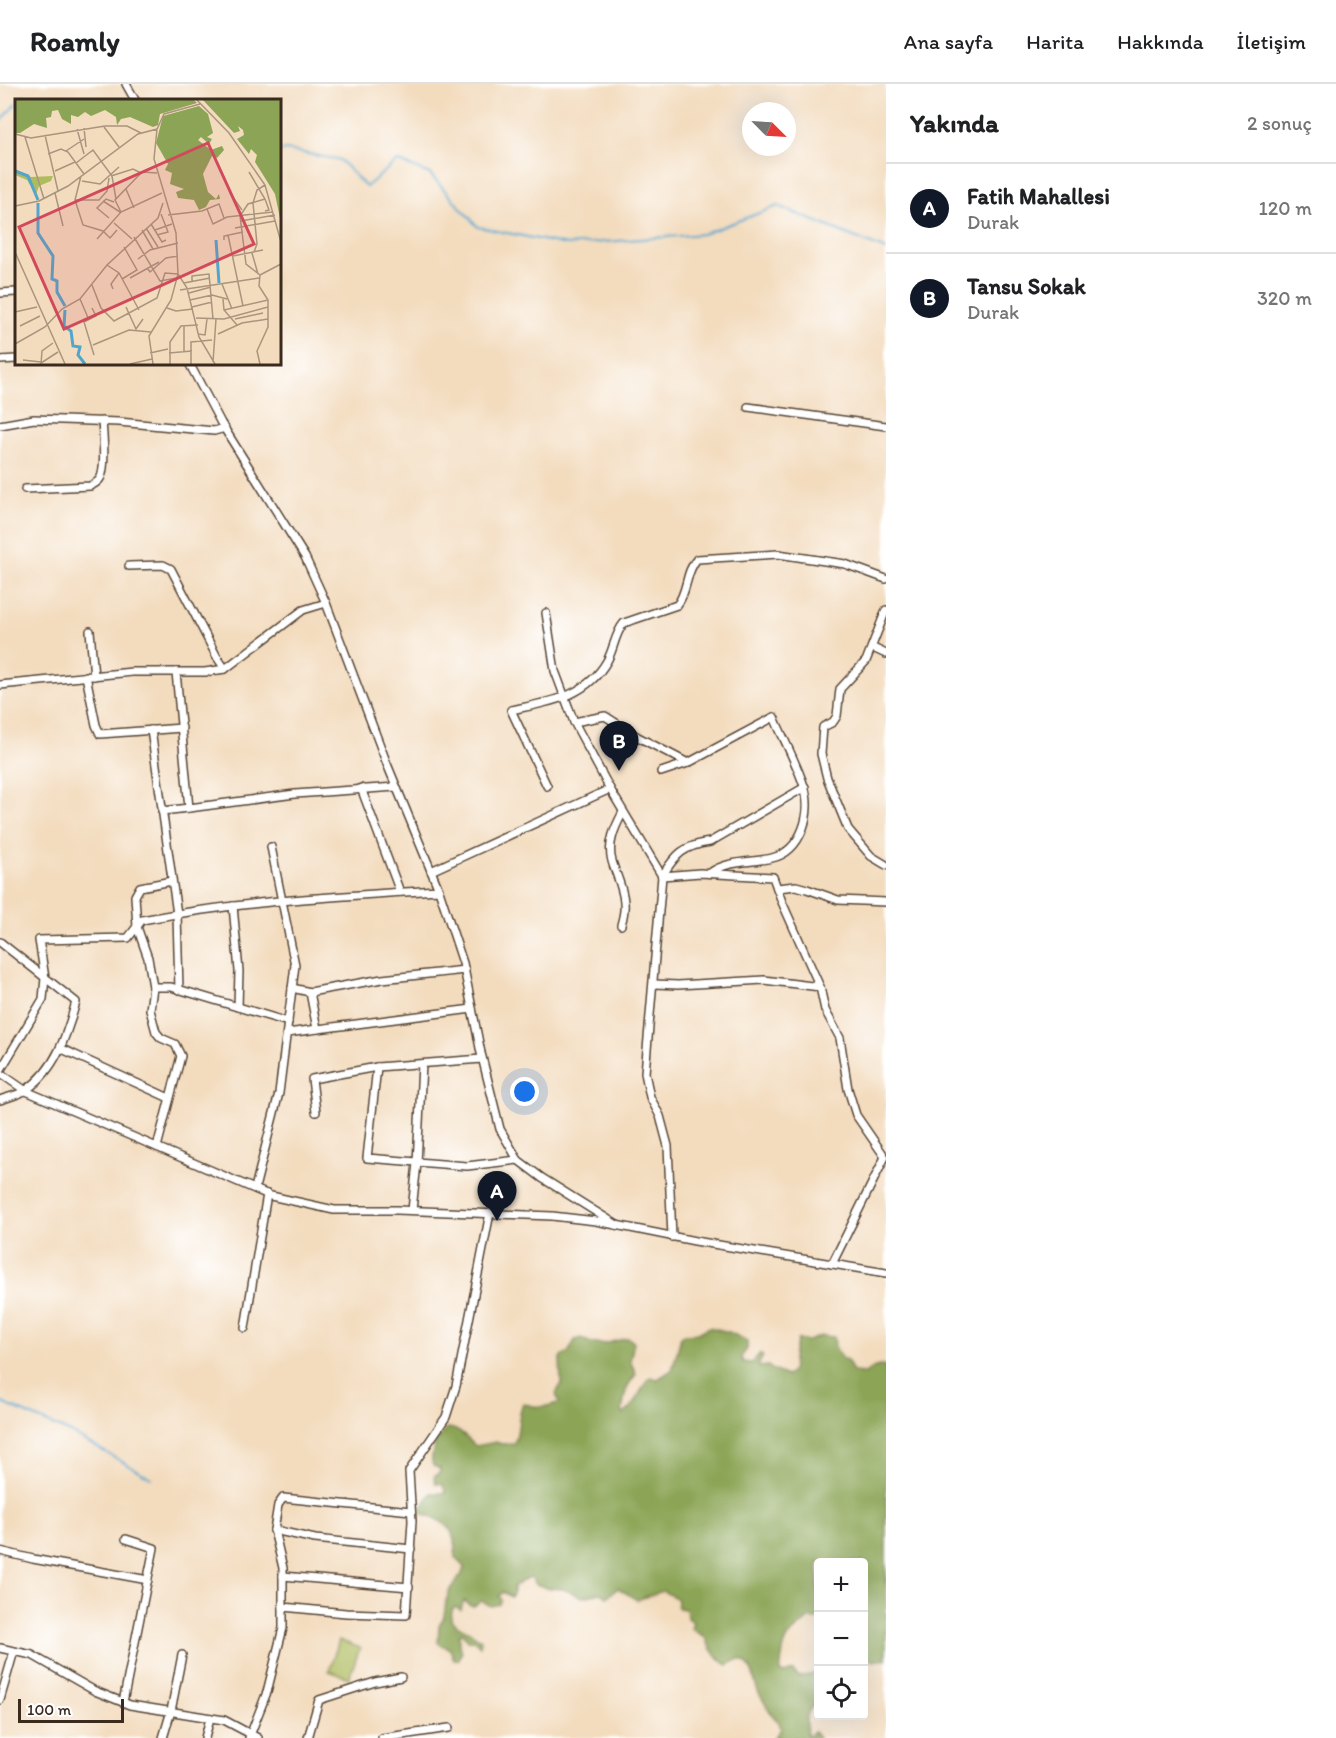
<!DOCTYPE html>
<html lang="tr">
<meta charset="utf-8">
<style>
:root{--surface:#fff;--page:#f6f6f6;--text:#202124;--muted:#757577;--line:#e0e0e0;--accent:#111827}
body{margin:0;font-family:Itim,sans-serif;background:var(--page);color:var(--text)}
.controls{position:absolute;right:18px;bottom:18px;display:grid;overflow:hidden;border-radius:6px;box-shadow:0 6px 24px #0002}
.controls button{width:54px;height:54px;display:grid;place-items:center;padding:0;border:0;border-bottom:2px solid var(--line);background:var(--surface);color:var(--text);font:30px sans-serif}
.compass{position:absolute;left:742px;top:18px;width:54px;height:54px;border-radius:50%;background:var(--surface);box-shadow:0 6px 24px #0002;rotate:114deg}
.scale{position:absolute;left:18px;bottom:15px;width:106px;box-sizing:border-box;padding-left:6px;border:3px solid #3b2a1e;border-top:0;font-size:16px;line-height:21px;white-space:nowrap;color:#3b2a1e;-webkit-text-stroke:4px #fff;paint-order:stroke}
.you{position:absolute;left:525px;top:1008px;width:21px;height:21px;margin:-15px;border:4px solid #fff;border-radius:50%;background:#1a73e8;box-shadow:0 0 0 9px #1a73e833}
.badge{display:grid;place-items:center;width:39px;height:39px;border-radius:50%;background:var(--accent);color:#fff;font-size:20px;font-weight:700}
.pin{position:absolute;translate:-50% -50px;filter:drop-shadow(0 2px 3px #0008)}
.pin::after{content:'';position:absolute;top:32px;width:21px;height:18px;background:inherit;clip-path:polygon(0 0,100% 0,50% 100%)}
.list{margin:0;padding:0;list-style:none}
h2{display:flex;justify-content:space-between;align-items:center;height:78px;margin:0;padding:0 24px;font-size:26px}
h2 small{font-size:20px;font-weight:400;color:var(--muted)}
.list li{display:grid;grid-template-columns:39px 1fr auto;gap:18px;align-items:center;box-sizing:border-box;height:90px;padding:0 24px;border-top:2px solid var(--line)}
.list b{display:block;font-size:22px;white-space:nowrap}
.list p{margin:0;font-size:20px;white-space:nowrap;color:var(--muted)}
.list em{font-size:20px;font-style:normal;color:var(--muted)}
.icon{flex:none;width:33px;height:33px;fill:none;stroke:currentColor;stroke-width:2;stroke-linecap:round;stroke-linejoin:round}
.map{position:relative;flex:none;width:886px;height:1654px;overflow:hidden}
header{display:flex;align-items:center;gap:36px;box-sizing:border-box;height:84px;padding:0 30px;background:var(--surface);border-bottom:2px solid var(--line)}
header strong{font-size:28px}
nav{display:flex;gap:33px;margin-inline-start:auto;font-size:21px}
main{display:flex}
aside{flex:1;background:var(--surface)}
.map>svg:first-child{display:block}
</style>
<header>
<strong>Roamly</strong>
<nav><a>Ana sayfa</a><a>Harita</a><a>Hakkında</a><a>İletişim</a></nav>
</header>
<main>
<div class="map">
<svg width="886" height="1654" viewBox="0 0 886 1654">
<rect width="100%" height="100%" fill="#fff"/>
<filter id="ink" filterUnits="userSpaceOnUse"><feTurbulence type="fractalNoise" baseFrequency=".0167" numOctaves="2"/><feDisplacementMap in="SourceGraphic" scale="12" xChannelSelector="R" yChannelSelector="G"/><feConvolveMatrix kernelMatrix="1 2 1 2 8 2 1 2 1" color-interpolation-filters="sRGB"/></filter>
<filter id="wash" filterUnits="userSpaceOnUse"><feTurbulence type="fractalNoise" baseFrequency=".008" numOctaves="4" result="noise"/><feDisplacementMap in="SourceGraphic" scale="24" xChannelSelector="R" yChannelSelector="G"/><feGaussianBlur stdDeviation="1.35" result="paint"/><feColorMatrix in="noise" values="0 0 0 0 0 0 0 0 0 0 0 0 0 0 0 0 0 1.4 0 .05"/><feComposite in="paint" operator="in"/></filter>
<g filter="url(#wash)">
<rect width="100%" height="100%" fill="#f3dbbd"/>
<polygon fill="#afbc5e" stroke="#75733e" stroke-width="1.5" points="339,1556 360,1564 349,1594 329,1587"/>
<path fill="#8ba455" stroke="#63673a" stroke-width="1.5" d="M709,1243l20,5 18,9v8l-6,8 2,5 9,1 8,-10 3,3 -4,8v3l9,-1 5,4 14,6c9,-6 4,-8 6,-17 0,-6 3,-13 5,-20l10,2 13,-5 13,1 1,10 6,10 7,5 5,10 12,1 10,-6 11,-2v294l-14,2 -8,-9v-90h-46v56l-5,2 -4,-2c-6,7 -12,10 -18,16 -9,9 -9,27 -11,38l4,2 9,-3 6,6 14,-3 5,-4v29l-9,12 -3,8 1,16h3l4,-4 5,7h-45l7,-9 -2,-7c-9,-7 -13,-18 -19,-27 -8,-11 -3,-29 -21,-36l-11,6c-12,-7 -18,-15 -23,-28l-14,-8 2,-7 -6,-4 -1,-9 -8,-1 -2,-10 -13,-7 -26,9 -19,-12 -11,9 -6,-4 -19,4 -19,-8 -16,-1 -11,-4 -5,-7 -4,1 -14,9v7l-2,3 -8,-5 -4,4 2,4 -2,4 -8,2 -10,-5 -7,5 -5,-1 -4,-4 -2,1 -2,8 -5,-3 -4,3 -1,10c9,10 20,10 30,20l-1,6 -6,-6h-6l-6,-7 -3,1v12l3,5 -3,8 -5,1c-6,-18 -4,-9 -16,-17l1,-18 5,-8 2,-16 4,-12 12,-15 2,-7 -9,-9c1,-7 -1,-24 -6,-30 -4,-5 -21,-14 -27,-14l-1,-6 10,-15h15l-4,-9h-6l-2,-7 6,-5v-3l-7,-3c-4,-15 3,-27 14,-38 12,0 20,11 29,18l20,-4 6,2 12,-1c6,-11 3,-27 9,-40 11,5 25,5 36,-1l-3,-8 5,-10 -1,-24 3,-5 5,-2 7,-13 6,-2 10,5 12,1 25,-6 6,4 -4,19 6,12c-2,6 -6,8 -8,13 -4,8 -4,17 -6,25l2,3c13,-9 16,-26 26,-37l8,2 14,-9 9,-33 4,-3 13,-1z"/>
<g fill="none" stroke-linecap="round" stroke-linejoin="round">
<g stroke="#52a5cd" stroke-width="2">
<polyline points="19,16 22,12 35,16"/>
<polyline points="0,39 16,19"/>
<polyline points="279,67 287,66 340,76 366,103 397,77 430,90 478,143 567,161 703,150 778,122 886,166"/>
<polyline points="0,1318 73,1350 151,1394"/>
</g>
</g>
</g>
<g filter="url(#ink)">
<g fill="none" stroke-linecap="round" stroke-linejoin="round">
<g stroke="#574536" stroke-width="10">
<g id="minor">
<polyline points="126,0 135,16"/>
<polyline points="0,209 16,208"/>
<polyline points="0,276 16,275"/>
<polyline points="189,279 221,339 305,473 326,519 387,680 439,806 463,879 481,969 500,1045 518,1076 542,1094 617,1141"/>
<polyline points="748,323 886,342"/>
<polyline points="0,341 34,335 119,338 214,347 225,344"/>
<path d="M25,405l65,-3c5,-2 9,-5 11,-9 5,-13 2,-41 1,-56"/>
<polyline points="129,482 163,481 171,485 217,573 225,585"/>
<polyline points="886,526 866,577 840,605 837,632 833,638 823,643 821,670 827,694 848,745 871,772 886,781"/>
<polyline points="546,529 555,587 574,638 610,705 662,792"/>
<polyline points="90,547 94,592"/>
<polyline points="873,564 886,570"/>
<polyline points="176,588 189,724 295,710 396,703"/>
<polyline points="86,592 96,641 100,650 182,644"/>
<polyline points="0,601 132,588 205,588 225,585 303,526 326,519"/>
<polyline points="574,638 605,632 638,653 688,679"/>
<polyline points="151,646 177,830 179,906"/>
<path d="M661,688l27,-9 86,-46c10,23 22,45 30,69 9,26 -2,65 -32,72 -21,5 -44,2 -62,15"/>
<path d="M547,702l-36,-76c37,-8 75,-12 96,-49 7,-12 8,-28 17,-38l53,-18c11,-13 8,-33 20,-46l81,-5 67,10 41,15"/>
<polyline points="361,704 400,808"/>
<polyline points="162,727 189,724"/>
<polyline points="431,787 610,705"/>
<polyline points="662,792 700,789 773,793 782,818 820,903 825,926 840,954 848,1005 856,1031 885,1073 832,1180"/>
<polyline points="777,804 796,802 807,805 838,816 886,818"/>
<polyline points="233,822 239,887 238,923"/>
<path d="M621,841c2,-7 4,-16 3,-23 -1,-15 -8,-27 -12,-41 -5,-17 3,-34 11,-49"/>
<path d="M0,858l76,60c-9,32 -20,68 -50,88 -7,5 -18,7 -26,10"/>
<polyline points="654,900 678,901 764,896 820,903"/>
<polyline points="153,903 171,903 288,938"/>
<polyline points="292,904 310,908 382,895 465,886"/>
<polyline points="310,908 317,945"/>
<polyline points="287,949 472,925"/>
<polyline points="60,964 169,1014"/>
<polyline points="377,983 367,1074 467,1082 518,1076"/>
<path d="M0,987l43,-72 2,-21 -6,-38 89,-2 14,-18c98,-19 198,-24 297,-30"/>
<polyline points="0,989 26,1007 271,1112 334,1126 397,1126 552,1132 596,1137 695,1157 886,1189"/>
<polyline points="316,1028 312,995 377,983 482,975"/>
<polyline points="157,1063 181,972 175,960 161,954 156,948 150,926 153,903 148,874 137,843 135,812 140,803 172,797"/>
<polyline points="255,1104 279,1009 295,881 271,763"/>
<polyline points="412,1126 417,1079 422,980"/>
<path d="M672,1153l-4,-91 -8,-30 -10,-19 -5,-24 17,-197c14,-22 21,-30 48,-34l95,-55"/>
<polyline points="245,1244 267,1110"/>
<polyline points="274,1446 315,1455 411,1465"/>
<polyline points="0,1467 33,1475 148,1496"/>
<polyline points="283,1492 409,1503"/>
<polyline points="283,1523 346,1529 406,1531 412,1437 409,1387 446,1333 456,1302 490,1129"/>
<polyline points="0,1564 32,1571 95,1607 130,1621 224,1636 258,1654"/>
<polyline points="0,1616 14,1567"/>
<polyline points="123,1618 154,1464 126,1455"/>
<polyline points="163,1654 171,1627 182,1571"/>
<polyline points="205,1654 210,1634"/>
<polyline points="249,1654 267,1608 283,1544 283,1484 274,1446 278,1421 283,1414 411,1427"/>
<polyline points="308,1654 319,1616 375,1598 401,1593"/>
<polyline points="382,1654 449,1644"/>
</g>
</g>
<use href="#minor" stroke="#fff" stroke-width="7"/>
</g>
</g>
<g transform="translate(15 15)">
<rect width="266" height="266" fill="#f3dbbd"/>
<path d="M0,70l16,8 22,-1 -2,5 -12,5 -3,9 -9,-15 -12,-5z" fill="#afbc5e"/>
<path d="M0,0h178l4,4 -37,11 -2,11 -5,2 -23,-10 -9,2 -4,6 -1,-8 -11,-7 -14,6 -6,-4 -7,5 -7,-2v9l-9,-5 -4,-9 -6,1 -1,6 -5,1 1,10 -13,-4 -14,9h-5zM187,0h78v119l-5,-24 -20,-32 2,-7 -6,-6 -2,5 -12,-15 7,-4 -1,-5 -5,-4 2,5 -6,2zM184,7l9,8 5,19 -6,4 5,2 -3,5 -8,-7 -3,3 13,10 11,-4 2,4 -7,8 -5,-2 -9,18 5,18 8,7 3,-5 1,5 -10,1 -4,7 -7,3 -5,-10 -16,-2 -2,-6 8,-3 -14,-5 2,-11 -7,-3 3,-6 -12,-21 7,-27z" fill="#8ba455"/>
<path fill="none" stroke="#52a5cd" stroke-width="3" d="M0,72l13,5 10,24M23,104v30l15,23 -1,23 5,2v11l8,14M201,141l3,43M50,211l-1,16 7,5 2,15 7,1 -2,8 7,9"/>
<path fill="none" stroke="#a9947d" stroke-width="1.5" d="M181,0l33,34 36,52 16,57M89,28l15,20M69,29l2,19M62,30l7,25M0,35l16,4 74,-12h22l14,7M30,36l13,56M10,38l19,62M51,52l18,-12M33,55l13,-5 7,3 16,22M61,64l17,-13 19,26 4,23M40,72l20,-9M234,73l16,27 4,11 -4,1M66,77l-6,24 8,25 20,6 7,7 7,-8M96,77l22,-7 8,4M67,82l18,3 19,-17M111,90l8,19M40,94l8,33M215,94l12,17M60,101h24l8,-9 2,-13M88,102l17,11M0,107l24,-5 29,-15 70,-52 19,-5 7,-15 36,-10M192,110l6,15 14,-7 46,-5M106,113l-6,-12 27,-28 15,1M153,116l34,-4 17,-7 5,14M94,119l-12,-10 9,-9 8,3M226,122l34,-6M99,124l18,16M136,125l11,18 4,-2M131,129l12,19M220,129l40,-7M127,131l11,19M140,131l17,-6M142,136l11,-3 -7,-18M213,136l15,71M119,138l26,44 17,-3M82,140l24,-27 41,-19M209,141v-4l19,-4M0,153l50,112M239,153l3,-8 -4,-41 4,-13 8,-5M237,154l6,21M218,157l30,-6M123,160l12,-9 28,-7M92,166l12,8 20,37M132,169l3,4 16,-14 12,-2M245,176l-14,-11 -6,-48 8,-12 17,-5M245,176l21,-11M115,179l29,-16M107,180l15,-9 -13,-23M177,182v-5l17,-2 4,45M169,184l26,-5M207,185l10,25M77,186l9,23 13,13 43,-23 8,-25 13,1 9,14 12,49 16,27M98,190l-2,-5 8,-11M165,191l79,-12M174,194l22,-6M65,200l9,21M208,200l1,11 13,15M175,201l22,-5 15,4M111,208l10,22 7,-10M177,208l20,-5M77,209l4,8 -12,6 10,33M152,209l9,3 17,-2M209,211l44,-10M0,213l22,-5M181,219l28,1 44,-12M220,220l28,-6M5,227l20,-10M183,235l7,1 2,-16M203,235l24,-11 26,-4M0,245l30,-17 17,-18 18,-10 27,-34 51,-47 5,-15M78,246l36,-15 22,2M169,253v-26M135,254l18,-4M154,254l23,-2M8,261l18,2M198,263l3,-43M26,264l17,-11M26,265l1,-13 11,-8M115,265l22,-5M138,265l-4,-28 22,-36 7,-26 -2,-41 -22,-74 3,-30M155,265v-22l11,-16 17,-1M176,265v-22l21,-2M245,265l-3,-13 11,-24v-27l-9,-14 1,-11"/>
<path fill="#d1495b" fill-opacity="0.15" stroke="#d1495b" stroke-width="3" d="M193,44l46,101 -190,85 -45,-102z"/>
<rect width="266" height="266" fill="none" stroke="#3b2a1e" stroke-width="3"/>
</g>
</svg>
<div class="controls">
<button>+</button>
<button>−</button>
<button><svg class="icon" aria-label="locate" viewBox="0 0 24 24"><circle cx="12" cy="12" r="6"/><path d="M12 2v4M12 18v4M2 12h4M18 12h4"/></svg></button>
</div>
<svg class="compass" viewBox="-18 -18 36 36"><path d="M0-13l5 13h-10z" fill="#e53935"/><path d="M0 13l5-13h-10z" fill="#757577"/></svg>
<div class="scale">100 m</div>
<div class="you"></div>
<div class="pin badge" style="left:497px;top:1137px">A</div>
<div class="pin badge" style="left:619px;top:687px">B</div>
</div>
<aside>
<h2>Yakında<small>2 sonuç</small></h2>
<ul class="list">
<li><span class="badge">A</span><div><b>Fatih Mahallesi</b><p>Durak</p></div><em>120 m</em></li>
<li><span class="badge">B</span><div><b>Tansu Sokak</b><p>Durak</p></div><em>320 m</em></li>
</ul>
</aside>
</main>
